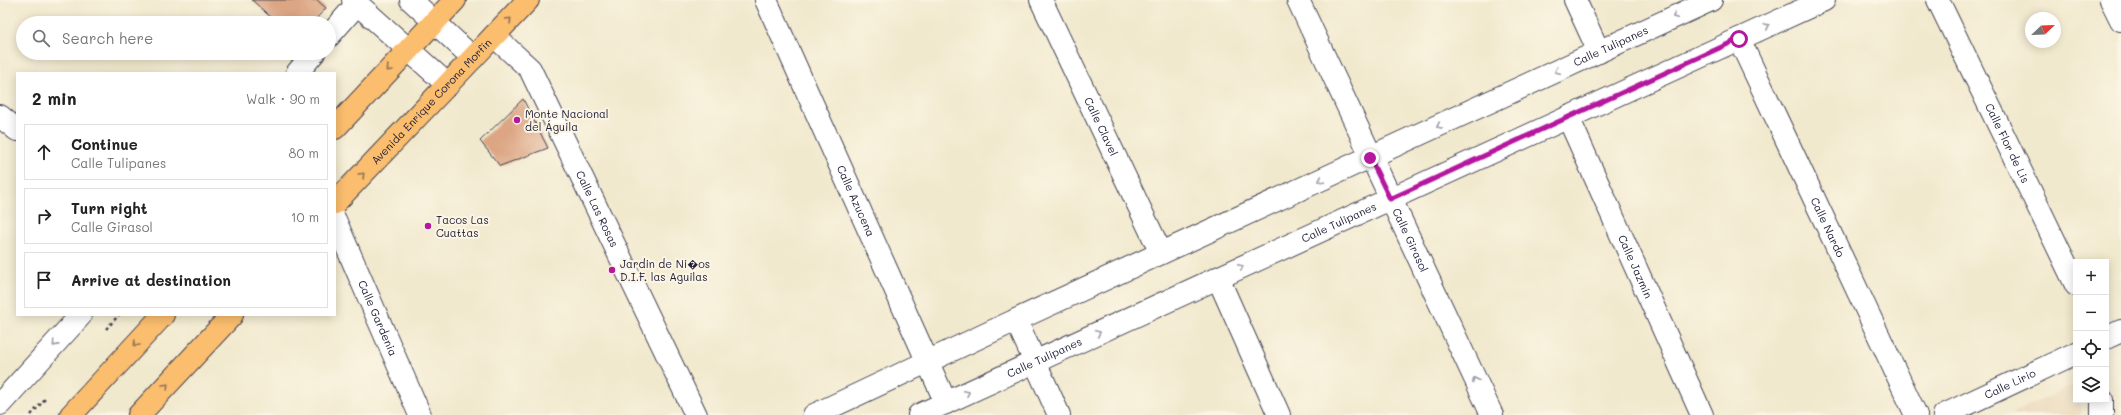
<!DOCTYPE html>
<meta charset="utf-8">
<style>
:root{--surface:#fff;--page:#f2f2f2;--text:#222;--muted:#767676;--line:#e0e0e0}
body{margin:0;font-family:Mali,sans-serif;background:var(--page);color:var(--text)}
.controls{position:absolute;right:12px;bottom:12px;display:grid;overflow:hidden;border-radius:0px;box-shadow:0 2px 10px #0003}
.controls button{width:36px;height:36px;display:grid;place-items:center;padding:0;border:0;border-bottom:1px solid var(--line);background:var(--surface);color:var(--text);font:20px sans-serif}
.compass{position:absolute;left:2025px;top:12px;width:36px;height:36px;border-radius:50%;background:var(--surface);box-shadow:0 2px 10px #0003;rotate:67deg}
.stop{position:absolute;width:12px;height:12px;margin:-9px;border:3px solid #b5179e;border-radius:50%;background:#fff}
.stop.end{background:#b5179e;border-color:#fff;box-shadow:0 1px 4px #0008}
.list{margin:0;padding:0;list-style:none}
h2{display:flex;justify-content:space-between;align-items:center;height:52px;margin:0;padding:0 16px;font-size:17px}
h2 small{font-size:13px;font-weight:400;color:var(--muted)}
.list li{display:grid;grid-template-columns:26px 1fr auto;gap:12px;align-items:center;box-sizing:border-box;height:56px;margin:0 8px 8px;padding:0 8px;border:1px solid var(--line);border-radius:0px}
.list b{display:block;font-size:15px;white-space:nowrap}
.list p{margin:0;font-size:13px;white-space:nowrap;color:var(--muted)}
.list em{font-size:13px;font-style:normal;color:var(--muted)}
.icon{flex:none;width:22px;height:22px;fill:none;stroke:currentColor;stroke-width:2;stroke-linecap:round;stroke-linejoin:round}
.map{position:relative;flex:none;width:2121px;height:415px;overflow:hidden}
.search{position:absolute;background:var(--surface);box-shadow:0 2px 10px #0003;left:16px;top:16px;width:320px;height:44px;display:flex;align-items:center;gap:10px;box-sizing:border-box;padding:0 14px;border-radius:22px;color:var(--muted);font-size:15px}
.panel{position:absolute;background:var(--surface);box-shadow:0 2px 10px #0003;left:16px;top:72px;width:320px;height:244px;border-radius:0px}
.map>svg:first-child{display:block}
</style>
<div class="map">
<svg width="2121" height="415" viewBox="0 0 2121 415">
<rect width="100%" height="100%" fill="#fcf5e5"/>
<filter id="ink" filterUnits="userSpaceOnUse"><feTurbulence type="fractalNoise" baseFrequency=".025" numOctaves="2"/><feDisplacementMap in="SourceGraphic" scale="8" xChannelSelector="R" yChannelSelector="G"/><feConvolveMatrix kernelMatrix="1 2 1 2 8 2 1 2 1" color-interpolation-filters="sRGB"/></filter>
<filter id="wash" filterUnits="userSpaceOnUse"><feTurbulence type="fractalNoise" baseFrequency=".012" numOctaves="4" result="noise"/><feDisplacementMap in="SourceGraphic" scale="16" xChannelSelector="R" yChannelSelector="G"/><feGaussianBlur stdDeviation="0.9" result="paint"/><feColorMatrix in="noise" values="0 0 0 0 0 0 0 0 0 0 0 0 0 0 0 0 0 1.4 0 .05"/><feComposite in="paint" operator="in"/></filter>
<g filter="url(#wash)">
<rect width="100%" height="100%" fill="#f1e9cd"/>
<polygon fill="#ead8ba" points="2076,384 2076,400 2081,400 2081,415 2008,415"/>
<g id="blocks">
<g fill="#dca583">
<polygon points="252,0 317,0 326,8 312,23 277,23"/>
<polygon points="523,99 548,148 500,166 480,141"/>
</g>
</g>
</g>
<g filter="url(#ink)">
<use href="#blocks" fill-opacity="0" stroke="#414051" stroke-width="1"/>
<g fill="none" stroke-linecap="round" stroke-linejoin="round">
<g stroke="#414051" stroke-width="24">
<g id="minor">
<polyline points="353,0 448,85"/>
<polyline points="411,0 473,58"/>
<path id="s1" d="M766,0l180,403"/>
<path id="s2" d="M1041,0l120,253"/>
<path id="s3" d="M1298,0l194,415"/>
<polyline points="1575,0 1599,52"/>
<path id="s4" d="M1938,0l138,285"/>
<polyline points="2111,0 2121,20"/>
<polyline points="329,36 357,4"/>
<path id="s5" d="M494,36l36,33 166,346"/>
<path id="s6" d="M1739,39l177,376"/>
<polyline points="297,73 314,53"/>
<polyline points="0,116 17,130"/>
<path id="s7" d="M1568,117l134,298"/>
<path id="s8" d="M335,220l85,195"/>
<polyline points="1218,278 1279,415"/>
<polyline points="1016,320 1059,415"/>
<polyline points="2106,338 2121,331"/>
<polyline points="0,404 81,315"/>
<path id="s9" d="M814,415l202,-95 695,-320"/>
<path id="s10" d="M919,415l905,-415"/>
<path id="s11" d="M1944,415l132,-62"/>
<polyline points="2102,415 2102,400"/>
</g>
</g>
<g stroke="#414051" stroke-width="24">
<g id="major">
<polyline points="335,128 455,0"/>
<path id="s12" d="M335,203l193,-203"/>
<polyline points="71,415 163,315"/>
<polyline points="139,415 232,315"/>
</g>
</g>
<g stroke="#414051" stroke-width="2.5" stroke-dasharray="3 3" stroke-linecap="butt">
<polyline points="106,329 119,315"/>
<polyline points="31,415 45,399"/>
</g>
<use href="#minor" stroke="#fff" stroke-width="22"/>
<use href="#major" stroke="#fbbd6e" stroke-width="22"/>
</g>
<defs><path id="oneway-chevron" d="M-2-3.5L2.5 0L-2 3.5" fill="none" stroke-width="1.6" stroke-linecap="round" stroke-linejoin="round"/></defs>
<g stroke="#9c9ca7">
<use href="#oneway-chevron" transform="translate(1675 16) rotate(155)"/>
<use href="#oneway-chevron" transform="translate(1767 26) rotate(-25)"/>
<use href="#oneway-chevron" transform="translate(1557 71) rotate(155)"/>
<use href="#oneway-chevron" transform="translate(1439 126) rotate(155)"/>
<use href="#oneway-chevron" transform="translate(1321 180) rotate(156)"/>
<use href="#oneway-chevron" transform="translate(1241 267) rotate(-25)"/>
<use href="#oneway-chevron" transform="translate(1098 333) rotate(-25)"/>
<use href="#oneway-chevron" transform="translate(55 344) rotate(132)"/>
<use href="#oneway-chevron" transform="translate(1475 380) rotate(-115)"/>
<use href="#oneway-chevron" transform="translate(967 393) rotate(-25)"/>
</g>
<g stroke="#8e7054">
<use href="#oneway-chevron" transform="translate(509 20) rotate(-46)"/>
<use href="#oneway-chevron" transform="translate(389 69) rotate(133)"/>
<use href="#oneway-chevron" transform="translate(362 175) rotate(-46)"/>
<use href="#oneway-chevron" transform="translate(136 344) rotate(133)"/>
<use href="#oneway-chevron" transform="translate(166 386) rotate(-47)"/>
</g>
</g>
<g fill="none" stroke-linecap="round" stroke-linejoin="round" filter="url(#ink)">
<polyline stroke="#b5179e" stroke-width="5" points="1370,158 1390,199 1739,39"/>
</g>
<g fill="#b5179e" stroke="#fcf5e5" stroke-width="1.5">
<circle cx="517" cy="120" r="4"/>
<circle cx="428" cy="226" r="4"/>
<circle cx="612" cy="270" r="4"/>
</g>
<g text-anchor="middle" stroke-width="4" stroke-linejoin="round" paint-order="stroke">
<g font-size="11" fill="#22223b" stroke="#fcf5e5">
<text dy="4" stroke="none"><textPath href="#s9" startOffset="878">Calle Tulipanes</textPath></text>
<text dy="4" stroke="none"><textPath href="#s12" startOffset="140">Avenida Enrique Corona Morfín</textPath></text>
<text dy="4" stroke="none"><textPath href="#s2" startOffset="140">Calle Clavel</textPath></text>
<text dy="4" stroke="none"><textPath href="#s4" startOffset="159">Calle Flor de Lis</textPath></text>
<text dy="4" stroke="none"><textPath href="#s1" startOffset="220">Calle Azucena</textPath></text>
<text dy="4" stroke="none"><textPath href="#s5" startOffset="204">Calle Las Rosas</textPath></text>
<text dy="4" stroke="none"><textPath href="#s10" startOffset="462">Calle Tulipanes</textPath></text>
<text dy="4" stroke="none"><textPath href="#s6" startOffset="208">Calle Nardo</textPath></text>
<text dy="4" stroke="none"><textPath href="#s3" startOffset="265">Calle Girasol</textPath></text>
<text dy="4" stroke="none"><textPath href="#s7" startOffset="164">Calle Jazmín</textPath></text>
<text dy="4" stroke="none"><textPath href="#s8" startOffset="107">Calle Gardenia</textPath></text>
<text dy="4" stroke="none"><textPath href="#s10" startOffset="138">Calle Tulipanes</textPath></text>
<text dy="4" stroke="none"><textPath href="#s11" startOffset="73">Calle Lirio</textPath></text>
</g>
<g font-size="11" fill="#22223b" stroke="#fcf5e5" text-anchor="start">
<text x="525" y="118">Monte Nacional<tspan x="525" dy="13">del Águila</tspan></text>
<text x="436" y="224">Tacos Las<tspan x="436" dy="13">Cuattas</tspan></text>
<text x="620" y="268">Jardin de Ni�os<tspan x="620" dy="13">D.I.F. las Aguilas</tspan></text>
</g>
</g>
</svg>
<div class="controls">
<button>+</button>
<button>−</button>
<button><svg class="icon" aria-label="locate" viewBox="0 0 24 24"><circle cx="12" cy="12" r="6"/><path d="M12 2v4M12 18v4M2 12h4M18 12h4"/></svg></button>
<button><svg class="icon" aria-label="layers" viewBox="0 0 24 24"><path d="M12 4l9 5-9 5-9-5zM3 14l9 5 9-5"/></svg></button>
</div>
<svg class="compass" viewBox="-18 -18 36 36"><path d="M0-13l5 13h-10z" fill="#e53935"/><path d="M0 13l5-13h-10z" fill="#767676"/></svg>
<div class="stop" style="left:1739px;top:39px"></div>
<div class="stop end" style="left:1370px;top:158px"></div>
<div class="search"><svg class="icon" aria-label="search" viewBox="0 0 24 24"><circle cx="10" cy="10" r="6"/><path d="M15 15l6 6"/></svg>Search here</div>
<section class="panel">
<h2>2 min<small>Walk · 90 m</small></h2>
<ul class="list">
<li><svg class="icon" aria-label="ahead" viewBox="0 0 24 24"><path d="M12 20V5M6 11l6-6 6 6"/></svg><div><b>Continue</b><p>Calle Tulipanes</p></div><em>80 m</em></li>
<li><svg class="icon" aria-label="right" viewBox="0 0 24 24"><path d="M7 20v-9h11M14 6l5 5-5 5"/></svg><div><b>Turn right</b><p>Calle Girasol</p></div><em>10 m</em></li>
<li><svg class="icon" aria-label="arrive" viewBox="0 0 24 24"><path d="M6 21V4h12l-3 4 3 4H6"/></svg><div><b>Arrive at destination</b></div></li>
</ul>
</section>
</div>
